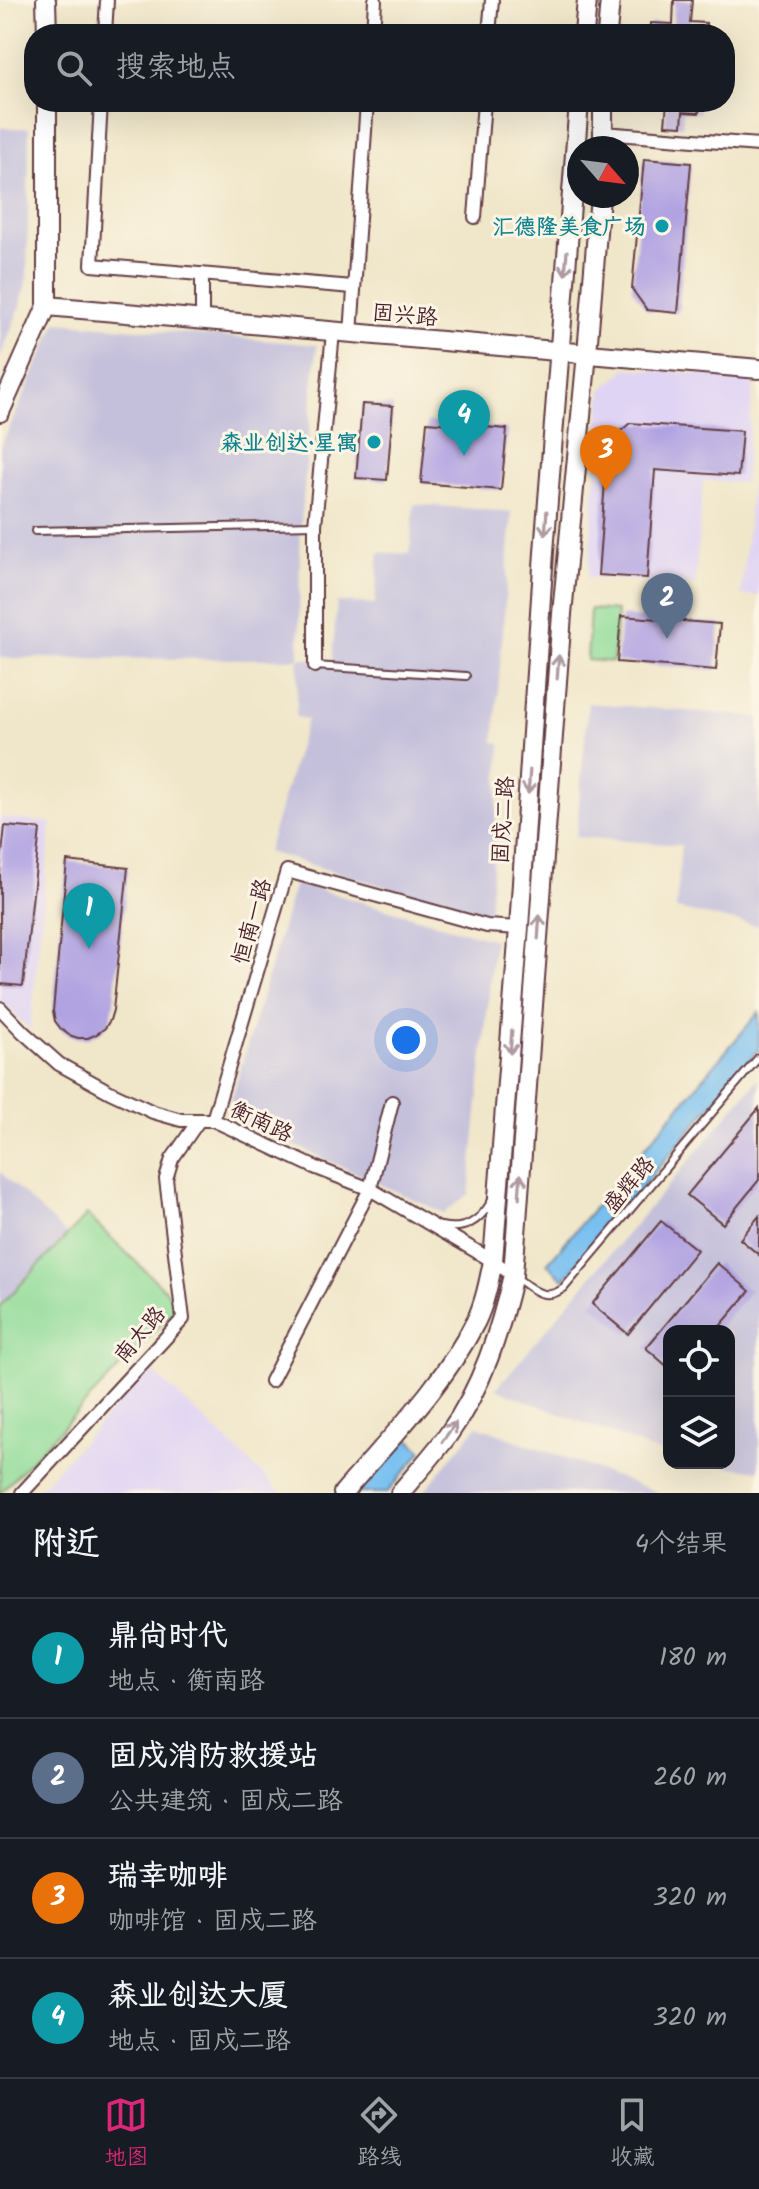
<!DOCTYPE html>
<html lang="zh">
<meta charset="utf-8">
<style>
:root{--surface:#171b24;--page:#20242c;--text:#f1f3f6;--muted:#9ea1a6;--line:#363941;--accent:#db2777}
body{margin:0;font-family:Kalam,"LXGW WenKai TC",sans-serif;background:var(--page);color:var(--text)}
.controls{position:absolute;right:24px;bottom:24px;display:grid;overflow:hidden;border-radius:16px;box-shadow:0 8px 32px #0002}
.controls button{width:72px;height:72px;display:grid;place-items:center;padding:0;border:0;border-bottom:2px solid var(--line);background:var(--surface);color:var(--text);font:40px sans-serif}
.compass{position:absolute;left:567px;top:136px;width:72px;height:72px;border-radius:50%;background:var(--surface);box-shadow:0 8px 32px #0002;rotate:118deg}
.you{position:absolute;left:406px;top:1040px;width:28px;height:28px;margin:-20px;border:6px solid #fff;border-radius:50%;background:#1a73e8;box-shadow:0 0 0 12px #1a73e833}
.badge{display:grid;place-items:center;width:52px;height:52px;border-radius:50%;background:var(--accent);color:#fff;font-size:26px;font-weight:700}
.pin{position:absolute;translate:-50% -66px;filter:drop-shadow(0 2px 4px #0008)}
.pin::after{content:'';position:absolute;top:42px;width:28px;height:24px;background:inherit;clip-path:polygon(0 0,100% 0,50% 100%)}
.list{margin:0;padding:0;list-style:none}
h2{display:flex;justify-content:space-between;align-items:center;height:104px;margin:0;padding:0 32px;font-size:34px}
h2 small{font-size:26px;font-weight:400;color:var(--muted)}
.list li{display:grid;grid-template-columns:52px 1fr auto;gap:24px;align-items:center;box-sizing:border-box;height:120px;padding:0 32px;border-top:2px solid var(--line)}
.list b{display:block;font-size:30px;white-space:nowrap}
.list p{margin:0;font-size:26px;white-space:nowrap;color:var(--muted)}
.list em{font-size:26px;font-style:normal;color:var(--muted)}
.icon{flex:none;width:44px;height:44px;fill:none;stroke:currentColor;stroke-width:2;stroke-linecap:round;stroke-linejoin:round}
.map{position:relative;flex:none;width:759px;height:1493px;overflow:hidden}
.search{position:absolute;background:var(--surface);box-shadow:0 8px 32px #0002;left:24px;right:24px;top:24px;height:88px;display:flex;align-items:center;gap:20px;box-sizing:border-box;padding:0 28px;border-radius:32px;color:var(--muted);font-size:30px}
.sheet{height:584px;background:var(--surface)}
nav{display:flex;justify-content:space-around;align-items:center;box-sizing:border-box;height:112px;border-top:2px solid var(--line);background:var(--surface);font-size:22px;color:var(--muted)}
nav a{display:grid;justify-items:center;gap:4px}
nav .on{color:var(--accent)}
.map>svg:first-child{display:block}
</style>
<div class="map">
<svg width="759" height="1493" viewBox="0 0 759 1493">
<rect width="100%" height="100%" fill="#fcf5e5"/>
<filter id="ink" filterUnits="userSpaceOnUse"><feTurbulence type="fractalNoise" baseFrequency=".0125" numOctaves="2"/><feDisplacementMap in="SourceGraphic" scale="16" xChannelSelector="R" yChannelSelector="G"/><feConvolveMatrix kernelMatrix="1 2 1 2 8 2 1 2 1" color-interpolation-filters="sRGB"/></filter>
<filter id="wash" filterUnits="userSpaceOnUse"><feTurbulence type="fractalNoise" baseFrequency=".006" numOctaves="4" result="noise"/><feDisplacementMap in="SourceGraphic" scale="32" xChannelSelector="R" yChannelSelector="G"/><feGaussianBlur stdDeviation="1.8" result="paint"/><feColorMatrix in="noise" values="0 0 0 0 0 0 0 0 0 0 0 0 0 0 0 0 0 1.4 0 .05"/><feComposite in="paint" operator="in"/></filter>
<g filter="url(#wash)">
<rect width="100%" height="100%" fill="#f0e6c9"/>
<g fill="#e0d4f4">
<polygon points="627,368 754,379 744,483 703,480 695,585 588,577 602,390"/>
<polygon points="757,430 759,430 759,596 741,595"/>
<polygon points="0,818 51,823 30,1030 0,999"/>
<polygon points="150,1369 282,1493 35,1493"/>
</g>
<g fill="#c4c0db">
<polygon points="0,128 29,128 27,277 21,304 0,358"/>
<polygon points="57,322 317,345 300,533 299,658 332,661 337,602 375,604 379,552 410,554 414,504 512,512 494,742 501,744 489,917 267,852 307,719 296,717 299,659 0,658 0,448"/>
<polygon points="588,703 759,717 759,926 676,909 681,845 576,837"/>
<polygon points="295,883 494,940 469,1194 444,1213 227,1115"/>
<polygon points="759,1078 759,1471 700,1463 729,1463 729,1331 669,1331 669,1456 496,1389"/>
<polygon points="0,1172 67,1235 0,1306"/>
<polygon points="477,1426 660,1493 423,1493"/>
</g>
<g fill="#91dc99" stroke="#6e7e62" stroke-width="2">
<polygon points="590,609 617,611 613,662 587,660"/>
<polygon points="87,1215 180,1304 0,1493 0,1306"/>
</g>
<g fill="#78c0f0" stroke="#61708e" stroke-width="2">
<polygon points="759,1012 759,1049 564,1279 547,1264"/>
<polygon points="405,1435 422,1451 387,1493 357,1493"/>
</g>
<g id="blocks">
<g fill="#b1a3e2">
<polygon points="674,0 692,0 690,22 706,23 706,34 650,34 651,23 673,24"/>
<polygon points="667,102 700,102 699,113 683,112 682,126 665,125"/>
<polygon points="644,159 691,163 678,313 647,310 632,289"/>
<polygon points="362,404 393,406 387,480 356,478"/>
<polygon points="427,422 507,429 501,490 421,483"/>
<polygon points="630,423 742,431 738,476 655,470 647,578 598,575 608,442"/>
<polygon points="621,616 720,624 716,670 617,662"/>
<polygon points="5,826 40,829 23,986 0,984 0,872"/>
<polygon points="67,861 128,868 113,1010 110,1020 105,1028 97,1034 88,1038 78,1038 69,1035 61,1029 55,1021 53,1011"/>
<polygon points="759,1108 759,1180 723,1224 687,1195"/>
<polygon points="759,1216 759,1255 740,1239"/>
<polygon points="661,1221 697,1250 628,1334 592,1304"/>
<polygon points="717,1263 750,1291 716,1331 669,1331 669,1368 646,1348"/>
</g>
</g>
</g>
<g filter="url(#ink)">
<use href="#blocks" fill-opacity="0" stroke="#633d43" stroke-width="2"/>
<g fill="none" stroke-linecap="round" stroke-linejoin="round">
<g stroke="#633d43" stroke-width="10">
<g id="lane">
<polyline points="35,531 315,525"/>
<polyline points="315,666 466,676"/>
<path d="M441,1226c23,5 38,-4 50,-24"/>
<path d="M517,1278c16,12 28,24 47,10l195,-231"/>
</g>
</g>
<g stroke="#633d43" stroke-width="16">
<g id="street">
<polyline points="105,34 107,0"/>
<polyline points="373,34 375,0"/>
<polyline points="489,34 492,0"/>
<polyline points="101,102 92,265 353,287"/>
<polyline points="603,133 759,145"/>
<polyline points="475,217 484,102"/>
<polyline points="202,321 202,274"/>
<polyline points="351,334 367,102"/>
<polyline points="315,666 315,525 333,332"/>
<polyline points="0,1008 23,1032 59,1064 110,1092 153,1112 181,1120 213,1120 314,1167 370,1189 493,1261 513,1275"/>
<polyline points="213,1120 287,871 487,926 519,928"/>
<polyline points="271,1381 370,1189 392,1102"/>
<polyline points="22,1493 183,1319 166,1179 172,1159 199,1120"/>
</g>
</g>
<g stroke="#633d43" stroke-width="22">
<g id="secondary">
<polyline points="46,0 47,34"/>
<polyline points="584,34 587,0"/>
<polyline points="607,34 610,0"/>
<polyline points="603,102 603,148"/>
<polyline points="47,306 759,369"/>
<polyline points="0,412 47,306 47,102"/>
<path d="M343,1493c46,-54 101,-108 133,-172 9,-19 13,-40 17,-60l26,-333 25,-376 35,-450"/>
<path d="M400,1493c16,-19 33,-38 48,-58 34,-47 52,-104 65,-160l49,-661 25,-261 13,-157"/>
</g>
</g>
<use href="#lane" stroke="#fff" stroke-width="6"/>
<use href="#street" stroke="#fff" stroke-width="12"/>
<use href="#secondary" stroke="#fff" stroke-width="18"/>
</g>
<defs><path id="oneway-shaft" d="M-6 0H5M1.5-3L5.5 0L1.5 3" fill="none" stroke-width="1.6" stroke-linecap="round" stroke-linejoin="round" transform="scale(2)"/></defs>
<g stroke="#ae9aa0">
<use href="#oneway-shaft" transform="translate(566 263) rotate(95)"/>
<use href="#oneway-shaft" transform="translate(546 523) rotate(94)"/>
<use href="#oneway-shaft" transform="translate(558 667) rotate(-86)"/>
<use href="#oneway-shaft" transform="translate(529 782) rotate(94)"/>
<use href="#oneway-shaft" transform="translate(539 927) rotate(-86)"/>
<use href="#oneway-shaft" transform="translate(511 1042) rotate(94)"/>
<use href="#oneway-shaft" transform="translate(520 1186) rotate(-86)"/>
<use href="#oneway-shaft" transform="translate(449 1432) rotate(-55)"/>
</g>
</g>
<g fill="#0f9aa8" stroke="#fcf5e5" stroke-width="3">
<circle cx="662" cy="226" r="8"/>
<circle cx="374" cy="442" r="8"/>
</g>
<g text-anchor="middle" stroke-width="6" stroke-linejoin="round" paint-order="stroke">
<g font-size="22" font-weight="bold" fill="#0d838f" stroke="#fcf5e5" text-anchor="end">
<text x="646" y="234">汇德隆美食广场</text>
<text x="358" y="450">森业创达·星寓</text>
</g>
<g font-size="22" fill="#4a1f2b" stroke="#fcf5e5">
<text transform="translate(405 314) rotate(5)" y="8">固兴路</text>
<text transform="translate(502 820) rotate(-86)" y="8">固戍二路</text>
<text transform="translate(251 921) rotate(-74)" y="8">恒南一路</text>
<text transform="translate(262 1121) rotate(25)" y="8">衡南路</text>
<text transform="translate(628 1184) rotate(-50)" y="8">盛辉路</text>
<text transform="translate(139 1334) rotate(-50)" y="8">南太路</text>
</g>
</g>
</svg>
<div class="controls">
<button><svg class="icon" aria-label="locate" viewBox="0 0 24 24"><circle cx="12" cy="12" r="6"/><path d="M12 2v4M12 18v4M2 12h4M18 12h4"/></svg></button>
<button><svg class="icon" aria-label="layers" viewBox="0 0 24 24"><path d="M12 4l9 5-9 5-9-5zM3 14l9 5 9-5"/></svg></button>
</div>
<svg class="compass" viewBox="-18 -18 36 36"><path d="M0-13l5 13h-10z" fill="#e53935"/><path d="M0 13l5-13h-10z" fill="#9ea1a6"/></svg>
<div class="you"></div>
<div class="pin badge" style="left:89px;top:949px;background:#0f9aa8">1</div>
<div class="pin badge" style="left:667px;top:639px;background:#5c6f8a">2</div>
<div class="pin badge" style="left:606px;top:491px;background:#e8710a">3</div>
<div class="pin badge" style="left:464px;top:456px;background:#0f9aa8">4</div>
<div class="search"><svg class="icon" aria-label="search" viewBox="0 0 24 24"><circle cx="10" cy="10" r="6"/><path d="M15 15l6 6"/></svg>搜索地点</div>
</div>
<section class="sheet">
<h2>附近<small>4个结果</small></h2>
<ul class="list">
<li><span class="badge" style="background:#0f9aa8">1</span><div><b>鼎尚时代</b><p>地点 · 衡南路</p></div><em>180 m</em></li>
<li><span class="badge" style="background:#5c6f8a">2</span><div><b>固戍消防救援站</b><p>公共建筑 · 固戍二路</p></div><em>260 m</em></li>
<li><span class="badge" style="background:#e8710a">3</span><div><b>瑞幸咖啡</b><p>咖啡馆 · 固戍二路</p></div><em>320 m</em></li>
<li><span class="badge" style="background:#0f9aa8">4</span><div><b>森业创达大厦</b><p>地点 · 固戍二路</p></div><em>320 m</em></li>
</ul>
</section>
<nav>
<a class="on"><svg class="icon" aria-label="map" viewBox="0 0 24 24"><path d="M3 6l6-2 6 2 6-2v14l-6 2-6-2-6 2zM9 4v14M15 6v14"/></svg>地图</a>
<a><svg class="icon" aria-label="directions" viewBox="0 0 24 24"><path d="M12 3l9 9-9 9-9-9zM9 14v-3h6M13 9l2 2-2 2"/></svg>路线</a>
<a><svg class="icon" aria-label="saved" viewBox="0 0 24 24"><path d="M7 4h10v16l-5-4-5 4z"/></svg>收藏</a>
</nav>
